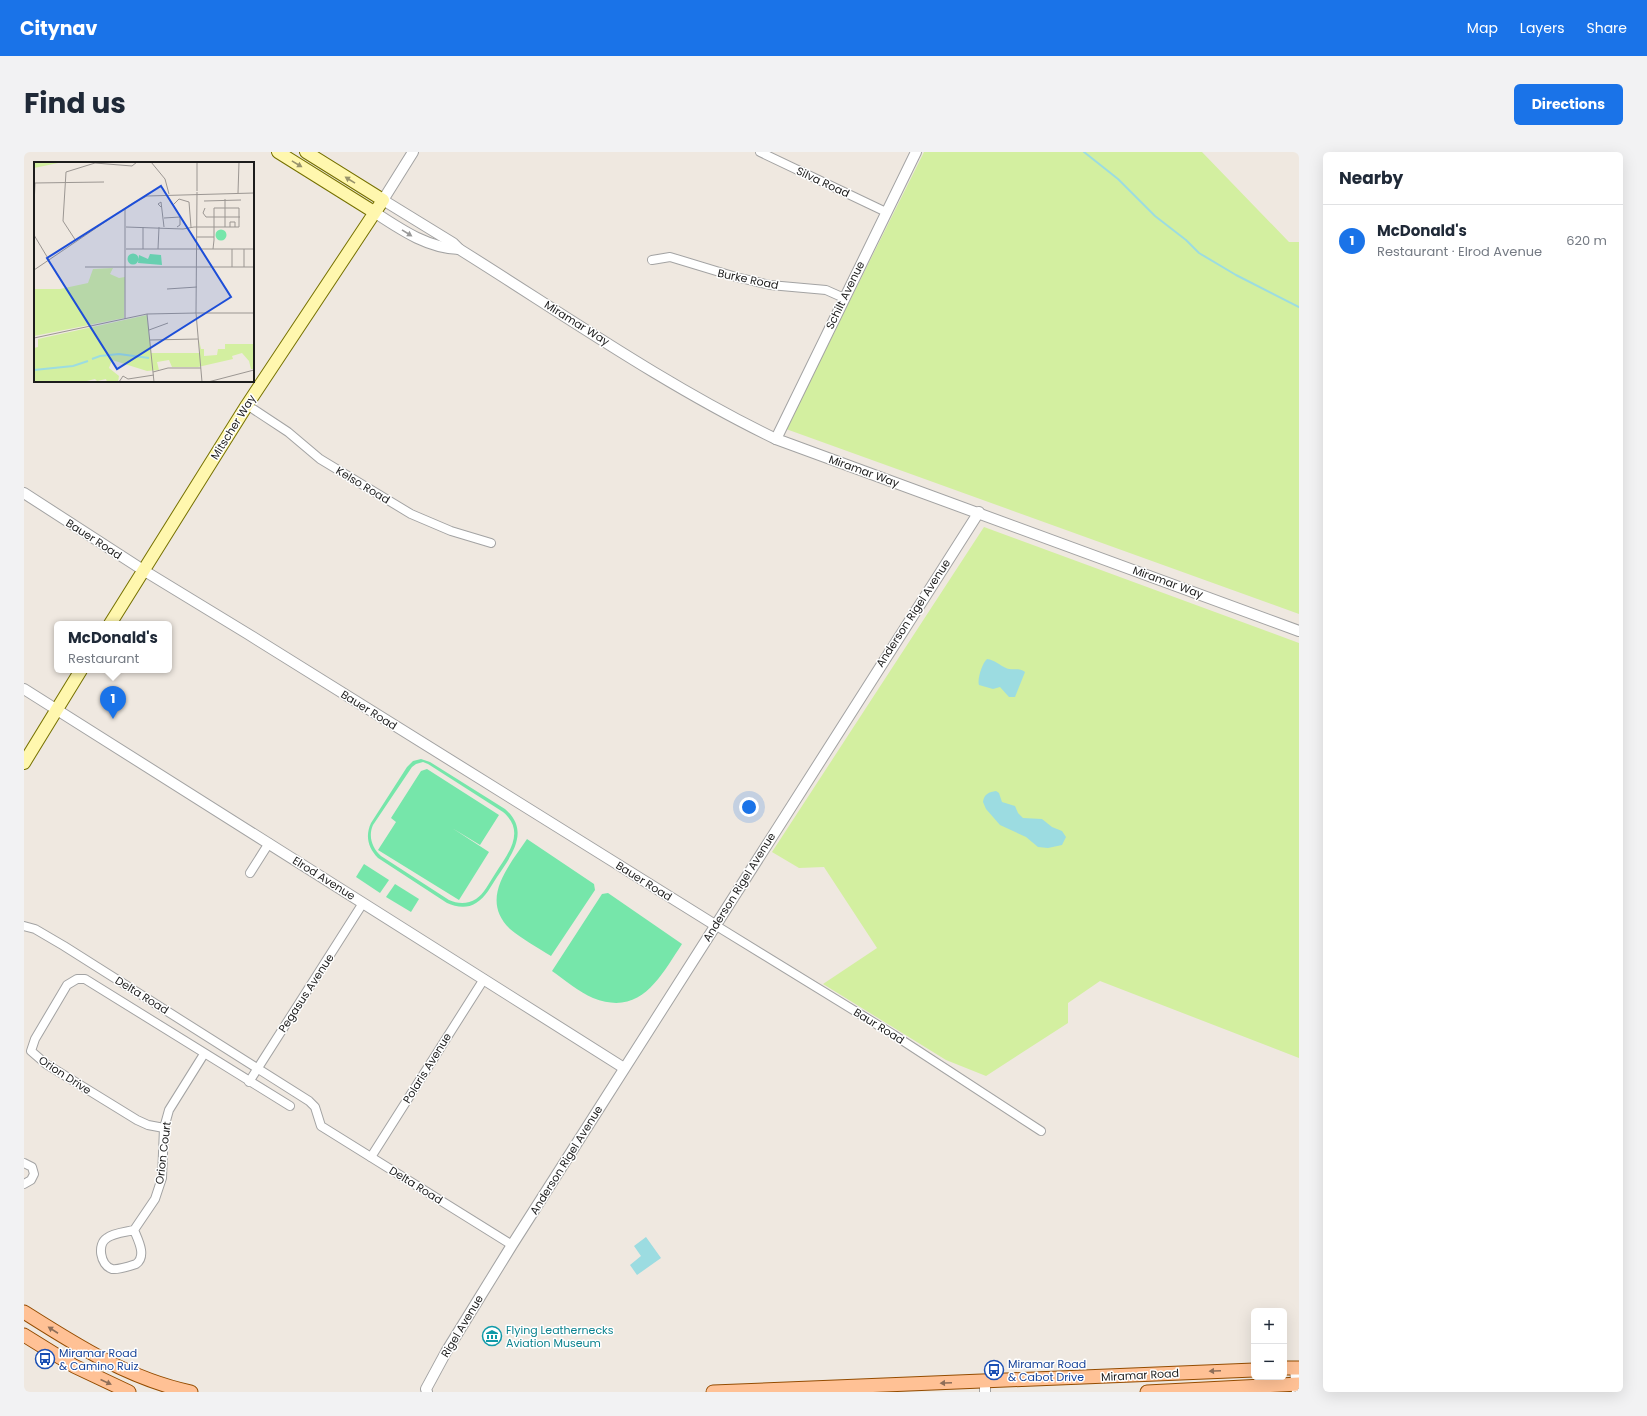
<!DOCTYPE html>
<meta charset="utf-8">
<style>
:root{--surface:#fff;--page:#f2f2f3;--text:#1f2937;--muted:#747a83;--line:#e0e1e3;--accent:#1a73e8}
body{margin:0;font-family:Poppins,sans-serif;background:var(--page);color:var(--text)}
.controls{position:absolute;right:12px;bottom:12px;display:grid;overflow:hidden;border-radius:6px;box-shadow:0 4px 16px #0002}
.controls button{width:36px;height:36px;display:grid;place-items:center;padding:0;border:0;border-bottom:1px solid var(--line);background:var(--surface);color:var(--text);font:20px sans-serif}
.you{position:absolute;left:725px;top:655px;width:14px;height:14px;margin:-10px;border:3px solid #fff;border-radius:50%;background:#1a73e8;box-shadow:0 0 0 6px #1a73e833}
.badge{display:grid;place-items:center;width:26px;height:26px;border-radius:50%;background:var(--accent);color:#fff;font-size:13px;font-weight:700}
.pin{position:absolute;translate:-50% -33px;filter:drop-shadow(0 1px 2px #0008)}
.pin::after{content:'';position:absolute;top:21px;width:14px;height:12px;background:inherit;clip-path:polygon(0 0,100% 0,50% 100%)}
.popup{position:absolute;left:30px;top:469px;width:118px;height:52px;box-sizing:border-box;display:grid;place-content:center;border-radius:6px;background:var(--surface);filter:drop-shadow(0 1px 3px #0005);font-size:13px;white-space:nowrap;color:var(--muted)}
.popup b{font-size:15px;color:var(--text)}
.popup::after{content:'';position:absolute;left:50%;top:100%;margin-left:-8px;border:8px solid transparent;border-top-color:var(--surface)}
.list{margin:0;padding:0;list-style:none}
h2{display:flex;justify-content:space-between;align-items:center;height:52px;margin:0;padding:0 16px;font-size:17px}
h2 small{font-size:13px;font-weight:400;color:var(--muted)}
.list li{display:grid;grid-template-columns:26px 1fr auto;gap:12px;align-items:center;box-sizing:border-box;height:72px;padding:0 16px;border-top:1px solid var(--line)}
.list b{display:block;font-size:15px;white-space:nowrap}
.list p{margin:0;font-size:13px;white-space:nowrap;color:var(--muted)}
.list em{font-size:13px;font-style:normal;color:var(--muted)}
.map{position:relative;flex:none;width:1275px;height:1240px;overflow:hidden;border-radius:6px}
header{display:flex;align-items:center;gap:24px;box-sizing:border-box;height:56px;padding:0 20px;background:var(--accent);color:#fff}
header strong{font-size:19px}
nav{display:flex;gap:22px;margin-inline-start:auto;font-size:14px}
.intro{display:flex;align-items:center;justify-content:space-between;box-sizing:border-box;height:96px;padding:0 24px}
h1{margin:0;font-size:28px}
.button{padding:10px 18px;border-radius:6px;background:var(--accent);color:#fff;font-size:14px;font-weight:700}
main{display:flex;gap:24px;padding:0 24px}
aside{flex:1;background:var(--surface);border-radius:6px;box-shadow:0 4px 16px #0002}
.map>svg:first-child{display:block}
</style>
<header>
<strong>Citynav</strong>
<nav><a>Map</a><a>Layers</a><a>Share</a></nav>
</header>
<div class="intro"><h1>Find us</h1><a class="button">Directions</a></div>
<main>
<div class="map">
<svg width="1275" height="1240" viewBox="0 0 1275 1240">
<rect width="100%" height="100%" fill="#efe8e0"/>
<g fill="#d3efa0">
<polygon points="900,0 1178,0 1265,90 1275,90 1275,462 762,277"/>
<polygon points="960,375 1275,491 1275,906 1076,829 1044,851 1044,871 962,924 922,908 799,832 853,796 800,715 775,716 748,700"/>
</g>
<g fill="#76e6aa" fill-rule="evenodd">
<path d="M397,607l9,3 75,47c26,22 6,47 -8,68 -6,9 -11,20 -21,26 -9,6 -20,4 -29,0l-69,-45c-10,-10 -13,-22 -7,-35l36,-56 6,-6zM399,610l5,2 75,48c24,20 4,43 -8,62 -6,9 -11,20 -19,25 -8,5 -18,5 -27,1l-68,-44c-9,-8 -13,-20 -8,-31l39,-58 4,-3z"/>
<polygon points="403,617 475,663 456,693 428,676 465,700 435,748 354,698 372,670 367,666 397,619"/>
<path d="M503,687l67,45 1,6 -44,66c-13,-8 -29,-17 -41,-27 -31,-30 -1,-63 17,-90z"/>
<polygon points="340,712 365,728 356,741 332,725"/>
<polygon points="371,732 395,747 387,760 362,745"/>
<path d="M584,741l74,51c-22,33 -41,73 -89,54 -14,-6 -28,-18 -41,-27l50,-77z"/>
</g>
<g fill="#9cdce1">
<path d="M963,507c8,1 12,6 19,9 6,3 13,-1 19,4l-10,25h-6l-9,-10 -7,2 -14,-4c-2,-5 3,-22 8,-26z"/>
<path d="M972,639l3,2 3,9 13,4 3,7 5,5 19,1 10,8 10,4 4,6 -4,8 -14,3 -10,-1 -12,-10 -26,-12 -14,-16 -3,-7c1,-8 6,-10 13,-11z"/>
<polygon points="622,1085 637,1106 613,1123 606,1113 617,1104 610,1094"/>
</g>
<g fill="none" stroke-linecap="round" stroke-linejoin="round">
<polyline stroke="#9cdce1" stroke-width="2" points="1060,0 1094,27 1131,64 1162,88 1175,101 1212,123 1275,155"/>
<g stroke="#a3a3a3" stroke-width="10">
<g id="minor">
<polyline points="736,0 862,60"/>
<polyline points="628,108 646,105 712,125 746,133 802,138 820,146"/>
<polyline points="223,253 264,280 296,307 387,362 427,379 467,391"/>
<polyline points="226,721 245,691"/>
<polyline points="691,773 870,883 1017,979"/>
<polyline points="0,774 11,777 40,794 285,949 291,955 297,974 488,1093"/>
<polyline points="225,930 339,751"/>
<polyline points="140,976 124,973 113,968 22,912 7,899 11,887 43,833 53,827 61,827 266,954"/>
<polyline points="347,1005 460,827"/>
<polyline points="0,1011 8,1015 10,1022 7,1028 0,1032"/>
<path d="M110,1078c4,10 13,26 2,34 -6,2 -17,6 -24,5 -12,-4 -15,-25 -5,-31 6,-5 19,-6 27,-8l21,-31 7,-21 2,-50 5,-18 35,-56"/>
</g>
</g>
<g stroke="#a3a3a3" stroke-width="12">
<g id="tertiary">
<path d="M389,0l-30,48 70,43 6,6c104,65 207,137 317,190l523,192"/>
<path d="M350,60c26,17 53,36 85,37"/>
<polyline points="752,287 892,0"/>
<polyline points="0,341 119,418 224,482 691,773"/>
<polyline points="0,537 600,916"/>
<polyline points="1271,1216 1273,1240"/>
<polyline points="961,1230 961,1240"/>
<polyline points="403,1240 402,1237 422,1200 488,1093 955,360"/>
</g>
</g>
<g stroke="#767100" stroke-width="14">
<g id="secondary">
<polyline points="254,0 350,60"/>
<polyline points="86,472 223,253 359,48 282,0"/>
<polyline points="0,611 57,518"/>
</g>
</g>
<g stroke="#944c00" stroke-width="15">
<g id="primary">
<path d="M0,1160c52,33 105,67 167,80"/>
<polyline points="0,1183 50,1214 105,1240"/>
<polyline points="1260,1216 1275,1216"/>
<polyline points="689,1240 1230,1218"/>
<polyline points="1123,1240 1275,1232"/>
</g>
</g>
<use href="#minor" stroke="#fff" stroke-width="8"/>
<use href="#tertiary" stroke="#fff" stroke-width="10"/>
<use href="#secondary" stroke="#fff7ae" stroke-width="12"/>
<use href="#primary" stroke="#ffc195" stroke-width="13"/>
</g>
<defs><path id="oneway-solid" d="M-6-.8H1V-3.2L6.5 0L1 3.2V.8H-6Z"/></defs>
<g fill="#99946c">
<use href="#oneway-solid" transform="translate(273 12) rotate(31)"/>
<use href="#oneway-solid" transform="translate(326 28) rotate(-148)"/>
</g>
<use fill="#999" href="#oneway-solid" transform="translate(383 81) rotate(32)"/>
<g fill="#8e6e58">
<use href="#oneway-solid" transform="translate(29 1178) rotate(-147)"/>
<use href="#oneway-solid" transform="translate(1191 1219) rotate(177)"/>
<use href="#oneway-solid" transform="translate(82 1230) rotate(24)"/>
<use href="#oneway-solid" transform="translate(922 1231) rotate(178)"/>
</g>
<defs>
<g id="museum-ring" transform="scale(1)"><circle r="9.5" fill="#fff" stroke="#0f9aa8" stroke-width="1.5"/><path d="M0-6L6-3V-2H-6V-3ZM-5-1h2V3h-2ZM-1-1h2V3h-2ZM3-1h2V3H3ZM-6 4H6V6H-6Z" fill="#0f9aa8"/></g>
<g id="bus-ring" transform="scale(1)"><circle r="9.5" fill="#fff" stroke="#1a4fb4" stroke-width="1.5"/><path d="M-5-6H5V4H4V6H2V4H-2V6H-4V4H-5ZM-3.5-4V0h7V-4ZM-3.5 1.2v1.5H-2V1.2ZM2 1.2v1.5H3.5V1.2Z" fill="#1a4fb4"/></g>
</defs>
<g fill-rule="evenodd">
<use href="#museum-ring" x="468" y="1184"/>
<use href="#bus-ring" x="21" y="1207"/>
<use href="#bus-ring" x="970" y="1218"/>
</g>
<g text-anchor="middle" stroke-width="3" stroke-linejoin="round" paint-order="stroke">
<g font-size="11" fill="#1c1c1c" stroke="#fff">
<text transform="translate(799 30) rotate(25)" y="4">Silva Road</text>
<text transform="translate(724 127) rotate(12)" y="4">Burke Road</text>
<text transform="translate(821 143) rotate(-64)" y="4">Schilt Avenue</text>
<text transform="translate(553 171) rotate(32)" y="4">Miramar Way</text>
<text transform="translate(209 275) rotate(-58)" y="4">Mitscher Way</text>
<text transform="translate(840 319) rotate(20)" y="4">Miramar Way</text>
<text transform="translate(339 333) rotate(31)" y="4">Kelso Road</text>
<text transform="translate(70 387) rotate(33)" y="4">Bauer Road</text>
<text transform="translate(1144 430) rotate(20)" y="4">Miramar Way</text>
<text transform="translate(889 461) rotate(-57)" y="4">Anderson Rigel Avenue</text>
<text transform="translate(345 558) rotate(32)" y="4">Bauer Road</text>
<text transform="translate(300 726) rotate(32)" y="4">Elrod Avenue</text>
<text transform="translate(620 729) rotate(32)" y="4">Bauer Road</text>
<text transform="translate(715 735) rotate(-58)" y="4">Anderson Rigel Avenue</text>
<text transform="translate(282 841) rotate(-57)" y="4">Pegasus Avenue</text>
<text transform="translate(118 843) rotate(32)" y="4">Delta Road</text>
<text transform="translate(855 874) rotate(32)" y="4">Baur Road</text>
<text transform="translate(403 916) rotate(-58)" y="4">Polaris Avenue</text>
<text transform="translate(41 923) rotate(33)" y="4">Orion Drive</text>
<text transform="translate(139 1001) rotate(-83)" y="4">Orion Court</text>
<text transform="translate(542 1008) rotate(-58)" y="4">Anderson Rigel Avenue</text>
<text transform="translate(392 1033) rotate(32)" y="4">Delta Road</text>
<text transform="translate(438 1174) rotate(-59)" y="4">Rigel Avenue</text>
<text transform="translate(1116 1223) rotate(-3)" y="4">Miramar Road</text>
</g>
<g font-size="11" fill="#0d838f" stroke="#fff" text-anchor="start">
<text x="482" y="1182">Flying Leathernecks<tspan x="482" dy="13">Aviation Museum</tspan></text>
</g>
<g font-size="11" fill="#164399" stroke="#fff" text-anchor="start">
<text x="35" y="1205">Miramar Road<tspan x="35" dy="13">&amp; Camino Ruiz</tspan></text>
<text x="984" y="1216">Miramar Road<tspan x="984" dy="13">&amp; Cabot Drive</tspan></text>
</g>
</g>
<g transform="translate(10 10)">
<rect width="220" height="220" fill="#efe8e0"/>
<path d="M0,0h29l-29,6zM79,106l-3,6 9,4 6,-1 -1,41 -90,18v-47h26l28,-6 5,-14zM113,153l4,38h49l-1,-13 2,9h3v7l13,-1 1,-6h7v-5h29v25h-3l-2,-8 -7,-8 -10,3 1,3 -35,8h-26l-3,-7 -12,2 2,8 -12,1 -35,-11 -3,8 10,8 -1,6h-11l-1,-3 -9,2 -2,-2 -12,3h-49v-34l4,-1v-8z" fill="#d3efa0"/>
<path d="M181.5 73a5.5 5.5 0 1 1 11 0a5.5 5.5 0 1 1-11 0ZM93.5 97a5.5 5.5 0 1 1 11 0a5.5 5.5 0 1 1-11 0ZM116,92l11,1 1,10 -24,-2 1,-8 9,4z" fill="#76e6aa"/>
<path fill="none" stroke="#9cdce1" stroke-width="2" d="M58,197l8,-3 19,-2 30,4M0,208l39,-4 15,-5"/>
<path fill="none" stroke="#9b9692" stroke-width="1" d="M117,0l14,17 4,15M163,0v29M0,21l70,-1M163,30l-1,121h58M204,31l1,-31M191,37v28M170,39l37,-1M139,43l6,-6 10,3 2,25M0,44l1,-23M127,45l-3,-3 3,-2 3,25M91,46v111M171,46l-2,5 3,4h34M130,56l16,-1v8l-3,2M92,65l57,2 11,-2h45v-19h-25v32l-1,9M196,65v-5h5v5M0,73l15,25M163,75h17M42,79l-13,-20 3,-49 29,-9 37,3 5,-4M92,87h128M109,87v-22M124,87l1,-22M51,105h169M198,105v-18M210,105v-18M0,108l99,-67 14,-7 107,-3M133,127l30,-2M113,152l7,68M115,168l19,-7M0,176l113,-24 49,-1 6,69M116,178l48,-1M119,210l15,-4h33M85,220l4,-6 5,3 26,-4M174,220l46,-12"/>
<path fill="#1d4ed8" fill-opacity="0.15" stroke="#1d4ed8" stroke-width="2" d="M127,24l70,111 -114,72 -70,-111z"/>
<rect width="220" height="220" fill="none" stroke="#1c1c1c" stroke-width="2"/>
</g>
</svg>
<div class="controls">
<button>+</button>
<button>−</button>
</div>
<div class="you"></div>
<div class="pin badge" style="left:89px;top:567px">1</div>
<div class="popup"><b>McDonald's</b>Restaurant</div>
</div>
<aside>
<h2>Nearby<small></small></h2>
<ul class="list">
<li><span class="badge">1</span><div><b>McDonald's</b><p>Restaurant · Elrod Avenue</p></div><em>620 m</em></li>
</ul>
</aside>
</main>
